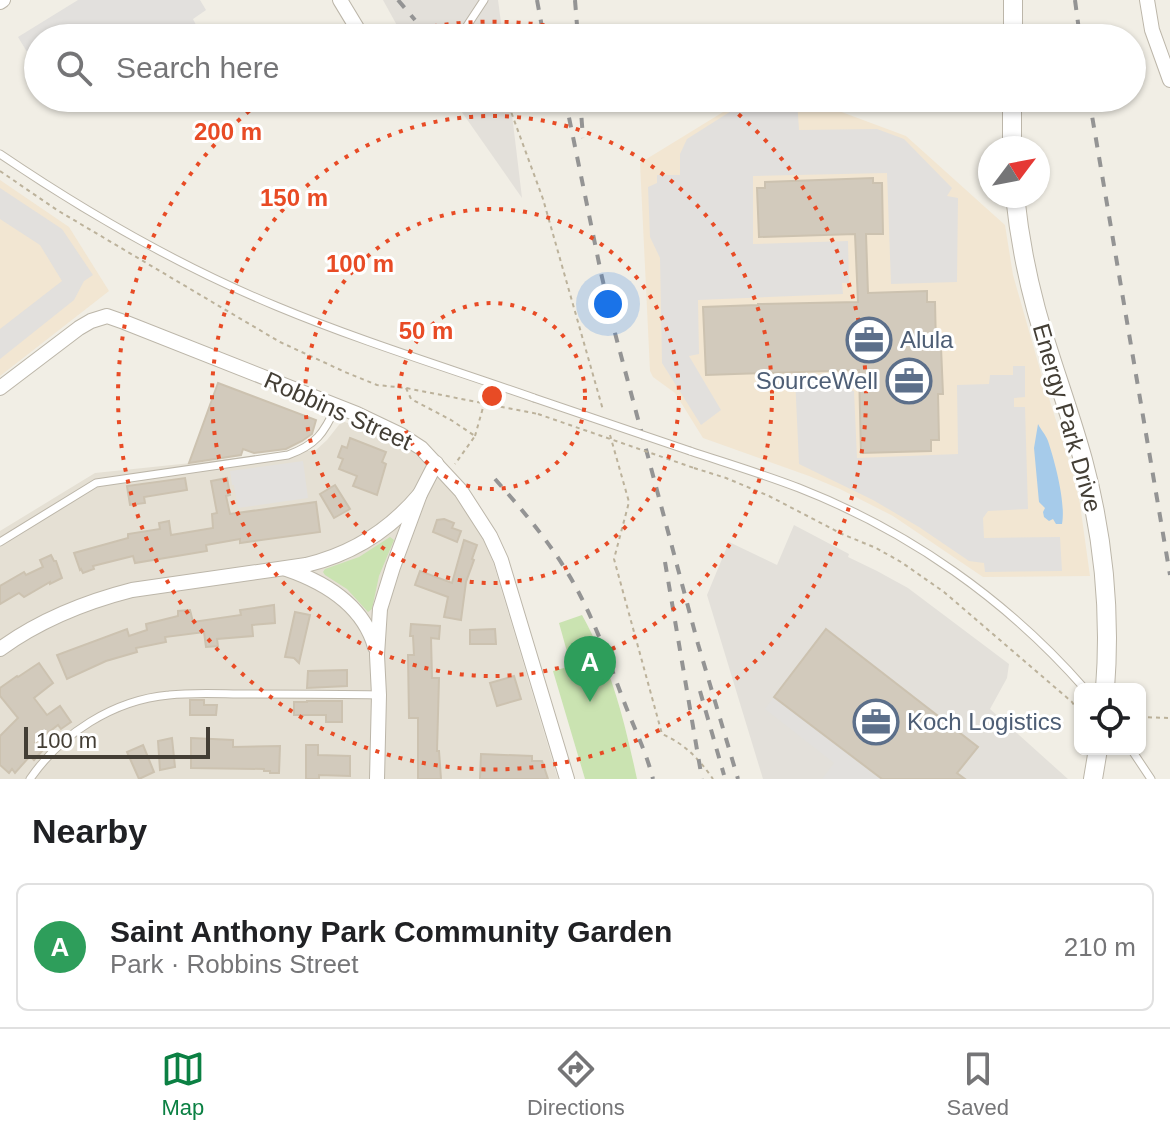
<!DOCTYPE html>
<meta charset="utf-8">
<style>
:root{--surface:#fff;--page:#f6f6f6;--text:#202124;--muted:#757577;--line:#e0e0e0;--accent:#0b8043}
body{margin:0;font-family:Helvetica,sans-serif;background:var(--page);color:var(--text)}
.controls{position:absolute;right:24px;bottom:24px;display:grid;overflow:hidden;border-radius:12px;box-shadow:0 2px 6px #0004}
.controls button{width:72px;height:72px;display:grid;place-items:center;padding:0;border:0;border-bottom:2px solid var(--line);background:var(--surface);color:var(--text);font:40px sans-serif}
.compass{position:absolute;left:978px;top:136px;width:72px;height:72px;border-radius:50%;background:var(--surface);box-shadow:0 2px 6px #0004;rotate:58deg}
.scale{position:absolute;left:24px;bottom:20px;width:186px;box-sizing:border-box;padding-left:8px;border:4px solid #433e35;border-top:0;font-size:22px;line-height:28px;white-space:nowrap;color:#433e35;-webkit-text-stroke:6px #fff;paint-order:stroke}
.you{position:absolute;left:608px;top:304px;width:28px;height:28px;margin:-20px;border:6px solid #fff;border-radius:50%;background:#1a73e8;box-shadow:0 0 0 12px #1a73e833}
.badge{display:grid;place-items:center;width:52px;height:52px;border-radius:50%;background:var(--accent);color:#fff;font-size:26px;font-weight:700}
.pin{position:absolute;translate:-50% -66px;filter:drop-shadow(0 2px 4px #0008)}
.pin::after{content:'';position:absolute;top:42px;width:28px;height:24px;background:inherit;clip-path:polygon(0 0,100% 0,50% 100%)}
.list{margin:0;padding:0;list-style:none}
h2{display:flex;justify-content:space-between;align-items:center;height:104px;margin:0;padding:0 32px;font-size:34px}
h2 small{font-size:26px;font-weight:400;color:var(--muted)}
.list li{display:grid;grid-template-columns:52px 1fr auto;gap:24px;align-items:center;box-sizing:border-box;height:128px;margin:0 16px 16px;padding:0 16px;border:2px solid var(--line);border-radius:12px}
.list b{display:block;font-size:30px;white-space:nowrap}
.list p{margin:0;font-size:26px;white-space:nowrap;color:var(--muted)}
.list em{font-size:26px;font-style:normal;color:var(--muted)}
.icon{flex:none;width:44px;height:44px;fill:none;stroke:currentColor;stroke-width:2;stroke-linecap:round;stroke-linejoin:round}
.map{position:relative;flex:none;width:1170px;height:779px;overflow:hidden}
.search{position:absolute;background:var(--surface);box-shadow:0 2px 6px #0004;left:24px;right:24px;top:24px;height:88px;display:flex;align-items:center;gap:20px;box-sizing:border-box;padding:0 28px;border-radius:44px;color:var(--muted);font-size:30px}
.sheet{height:248px;background:var(--surface)}
nav{display:flex;justify-content:space-around;align-items:center;box-sizing:border-box;height:112px;border-top:2px solid var(--line);background:var(--surface);font-size:22px;color:var(--muted)}
nav a{display:grid;justify-items:center;gap:4px}
nav .on{color:var(--accent)}
.map>svg:first-child{display:block}
</style>
<div class="map">
<svg width="1170" height="779" viewBox="0 0 1170 779">
<rect width="100%" height="100%" fill="#f1eee5"/>
<polygon fill="#e5e0d4" points="342,421 391,438 414,453 456,496 471,518 483,538 493,562 558,779 0,779 0,531 95,473 316,450 327,440"/>
<g fill="#f2e6d2">
<polygon points="746,98 804,98 906,136 1005,225 1013,275 1041,373 1073,474 1080,504 1090,576 983,577 893,516 840,489 809,476 703,438 675,393 653,377 650,371 640,163"/>
<polygon points="0,180 69,227 109,291 0,376"/>
</g>
<g fill="#e3e0da">
<polygon points="383,0 498,0 503,38 404,38"/>
<polygon points="452,98 510,98 522,198"/>
<polygon points="794,525 849,554 848,557 877,571 908,588 1009,664 1007,678 990,709 1068,779 763,779 707,595 729,542 777,565"/>
</g>
<g fill="#cae3b1">
<polygon points="390,537 394,540 379,576 372,609 368,612 347,589 325,575 323,572 325,569 359,557"/>
<path d="M582,615c30,54 42,104 55,164h-52l-32,-108 18,-5 -12,-43z"/>
</g>
<g fill="#e2e0dd">
<polygon points="78,0 200,0 206,10 193,19 198,29 183,38 38,38 38,70 18,37"/>
<polygon points="797,100 799,130 877,129 904,139 952,188 947,196 958,198 957,282 891,284 887,173 753,176 753,244 848,241 849,283 842,283 843,294 698,300 699,354 689,356 721,410 701,425 662,363 660,258 650,237 648,187 657,183 657,175 680,175 680,154 687,139 747,101"/>
<polygon points="0,188 62,229 93,275 84,281 74,300 0,359 0,329 62,281 40,245 0,219"/>
<polygon points="1013,366 1025,366 1025,397 1014,398 1014,407 1025,407 1028,509 988,511 983,518 984,538 1060,537 1062,571 985,572 984,563 969,561 919,527 873,500 799,464 795,377 843,376 844,388 847,390 854,391 857,458 958,454 957,385 989,384 990,375 1013,375"/>
<polygon points="303,461 308,498 238,508 234,485 232,485 230,471"/>
<polygon points="774,697 882,779 822,779 834,763 765,709"/>
</g>
<path fill="#a6cbea" d="M1038,424c3,6 8,11 10,17 7,21 18,62 14,83h-6l-3,-5 -4,2 -5,-4 -1,-5 2,-4 -6,-6 -5,-54z"/>
<g fill="#d2cabc" stroke="#ccc2b0" stroke-width="2">
<polygon points="873,178 873,183 882,183 883,234 866,234 868,293 927,291 927,302 935,302 936,347 941,347 943,394 938,394 939,440 931,440 931,451 861,453 859,370 706,375 703,307 758,305 758,304 858,302 855,234 759,237 757,188 765,188 765,182"/>
<polygon points="218,383 316,420 312,434 302,441 286,449 254,453 243,449 241,455 189,463"/>
<polygon points="350,438 386,452 382,462 386,464 377,495 353,486 357,476 339,469 343,459 338,457 342,446 347,448"/>
<polygon points="185,478 187,490 144,497 145,503 130,505 127,486"/>
<polygon points="227,478 230,495 226,496 230,514 316,502 320,532 240,543 240,539 206,545 207,551 135,563 133,556 93,566 94,569 83,573 81,569 80,570 74,553 128,538 128,534 160,529 159,523 169,521 171,535 213,528 212,514 217,513 211,481"/>
<polygon points="335,485 350,509 334,518 320,494"/>
<polygon points="444,519 454,523 452,528 461,531 457,542 433,532 437,520"/>
<polygon points="464,540 477,545 472,559 474,560 466,582 461,620 444,617 448,597 415,585 420,571 452,583"/>
<polygon points="51,555 54,561 56,561 62,578 50,584 50,582 24,597 19,593 0,604 0,586 24,572 26,575 43,567 40,560"/>
<polygon points="274,605 275,623 252,625 253,636 217,639 218,646 206,647 204,632 165,637 166,642 136,648 137,652 106,661 67,679 57,655 127,629 129,636 147,630 146,624 178,616 178,611 190,610 193,622 241,615 240,610"/>
<polygon points="295,612 310,615 299,663 294,658 285,657"/>
<polygon points="411,624 440,626 439,639 431,638 432,678 439,678 437,751 439,751 441,779 418,779 418,718 409,718 408,655 414,655 413,636 410,636"/>
<polygon points="495,629 496,644 470,644 470,630"/>
<polygon points="826,629 978,747 957,773 965,779 882,779 774,697"/>
<polygon points="39,663 53,683 34,698 47,715 60,706 71,722 61,729 58,725 35,743 43,750 34,760 30,756 15,773 12,769 9,773 0,765 0,736 18,718 0,696 0,688 17,676 18,677"/>
<polygon points="347,670 347,686 307,688 308,671"/>
<polygon points="514,676 521,699 497,706 490,683"/>
<polygon points="190,700 204,700 204,705 217,705 216,715 190,715"/>
<polygon points="307,701 342,701 342,722 326,722 326,715 294,715 294,702 307,702"/>
<polygon points="172,738 175,767 160,770 158,741"/>
<polygon points="191,738 233,740 233,747 280,746 279,773 270,773 270,771 264,771 264,769 191,768"/>
<polygon points="143,745 154,772 139,779 127,752"/>
<polygon points="306,745 318,745 318,755 350,756 350,776 319,775 319,779 306,779"/>
<polygon points="481,754 532,756 532,761 542,761 548,779 480,779"/>
</g>
<g fill="none" stroke-linecap="round" stroke-linejoin="round">
<g stroke="#bcb6a9" stroke-width="9">
<g id="service">
<polyline points="459,38 484,0"/>
<path d="M0,154c87,59 179,112 276,152 84,35 172,62 258,92"/>
<path d="M690,451c36,12 73,23 109,37 110,43 208,112 286,201"/>
<path d="M0,542l96,-59 192,-28c28,-10 36,-22 48,-48"/>
<polyline points="1131,749 1151,779"/>
<path d="M30,779c31,-45 83,-79 139,-84 26,-3 53,-1 80,-1 43,0 87,0 130,1"/>
</g>
</g>
<g stroke="#bcb6a9" stroke-width="16">
<g id="minor">
<polyline points="340,0 363,38"/>
<polyline points="1147,0 1152,30 1170,80"/>
<polyline points="0,2 3,0"/>
<polyline points="0,388 79,328 91,321 107,316 124,322 357,414 401,435 421,448 461,491 490,536 501,560 567,779"/>
<path d="M286,569c38,13 77,36 89,78"/>
<path d="M0,649c40,-29 85,-47 132,-59l174,-25c46,-11 84,-35 114,-71"/>
<polyline points="377,779 379,695 377,655 380,609 393,567 420,494 436,463"/>
</g>
</g>
<g stroke="#bcb6a9" stroke-width="20">
<g id="tertiary">
<polyline points="1013,38 1013,0"/>
<polyline points="1012,148 1012,98"/>
<path d="M1015,196c4,38 11,76 21,113 14,51 33,100 47,151 20,74 28,152 22,229"/>
<polyline points="1093,779 1098,749"/>
</g>
</g>
<g stroke="#bcb29b" stroke-width="2" stroke-dasharray="4 4" stroke-linecap="butt">
<polyline points="506,98 543,199 603,410"/>
<polyline points="0,171 57,210 224,309 280,342 345,372 377,385 406,388 538,414"/>
<polyline points="406,388 411,399 451,420 475,436 455,464"/>
<path d="M610,435l19,67 -15,57 48,175c23,10 37,25 51,45"/>
<polyline points="475,436 484,404"/>
<polyline points="694,468 726,478 769,496 842,534 876,548 901,562 944,592 1072,702 1080,714"/>
<polyline points="1140,717 1170,718"/>
</g>
<use href="#service" stroke="#fff" stroke-width="7"/>
<use href="#minor" stroke="#fff" stroke-width="14"/>
<use href="#tertiary" stroke="#fff" stroke-width="18"/>
<g stroke="#949494" stroke-width="4" stroke-dasharray="10 10" stroke-linecap="butt">
<polyline points="398,0 415,20"/>
<polyline points="537,0 544,38"/>
<polyline points="575,0 578,38"/>
<polyline points="1075,0 1080,38"/>
<polyline points="565,98 601,273 615,333 698,644 738,779"/>
<polyline points="580,98 583,138"/>
<polyline points="1089,98 1170,575"/>
<path d="M495,479c32,36 64,74 86,118 17,33 29,68 42,102 10,27 23,52 30,80"/>
<polyline points="665,562 702,779"/>
<polyline points="700,691 724,775"/>
</g>
<g stroke="#bcb6a9" stroke-width="9" stroke-linecap="butt">
<polyline id="service-bridge" points="534,398 690,451"/>
</g>
<polyline stroke="#bcb29b" stroke-width="2" stroke-dasharray="4 4" stroke-linecap="butt" points="538,414 694,468"/>
<use href="#service-bridge" stroke="#fff" stroke-width="7"/>
</g>
<g fill="none" stroke="#e84b25" stroke-width="4" stroke-dasharray="4 8">
<circle cx="492" cy="396" r="93"/>
<circle cx="492" cy="396" r="187"/>
<circle cx="492" cy="396" r="280"/>
<path d="M386 37A374 374 0 0 1 598 37M720 99A374 374 0 1 1 264 99"/>
</g>
<defs>
<g id="office-ring" transform="scale(2.3)"><circle r="9.5" fill="#fff" stroke="#5c6f8a" stroke-width="1.5"/><path d="M-6-3h4V-5.5h4V-3h4V5H-6ZM-1-4.5V-3h2v-1.5ZM-6 0V1H6V0Z" fill="#5c6f8a"/></g>
</defs>
<g fill-rule="evenodd">
<use href="#office-ring" x="869" y="340"/>
<use href="#office-ring" x="909" y="381"/>
<use href="#office-ring" x="876" y="722"/>
</g>
<g text-anchor="middle" stroke-width="6" stroke-linejoin="round" paint-order="stroke">
<g font-size="24" fill="#4e5e75" stroke="#fff" text-anchor="start">
<text x="900" y="348">Alula</text>
<text x="878" y="389" text-anchor="end">SourceWell</text>
<text x="907" y="730">Koch Logistics</text>
</g>
<g font-size="24" fill="#433e35" stroke="#fff">
<text transform="translate(338 411) rotate(24)" y="8">Robbins Street</text>
<text transform="translate(1067 418) rotate(74)" y="8">Energy Park Drive</text>
</g>
</g>
<circle cx="492" cy="396" r="12" fill="#e84b25" stroke="#fff" stroke-width="4"/>
<g font-size="24" text-anchor="middle" font-weight="bold" fill="#e84b25" stroke="#fff" stroke-width="6" stroke-linejoin="round" paint-order="stroke">
<text x="228" y="140">200 m</text>
<text x="294" y="206">150 m</text>
<text x="360" y="272">100 m</text>
<text x="426" y="339">50 m</text>
</g>
</svg>
<div class="controls">
<button><svg class="icon" aria-label="locate" viewBox="0 0 24 24"><circle cx="12" cy="12" r="6"/><path d="M12 2v4M12 18v4M2 12h4M18 12h4"/></svg></button>
</div>
<svg class="compass" viewBox="-18 -18 36 36"><path d="M0-13l5 13h-10z" fill="#e53935"/><path d="M0 13l5-13h-10z" fill="#757577"/></svg>
<div class="scale">100 m</div>
<div class="you"></div>
<div class="pin badge" style="left:590px;top:702px;background:#2e9e5b">A</div>
<div class="search"><svg class="icon" aria-label="search" viewBox="0 0 24 24"><circle cx="10" cy="10" r="6"/><path d="M15 15l6 6"/></svg>Search here</div>
</div>
<section class="sheet">
<h2>Nearby<small></small></h2>
<ul class="list">
<li><span class="badge" style="background:#2e9e5b">A</span><div><b>Saint Anthony Park Community Garden</b><p>Park · Robbins Street</p></div><em>210 m</em></li>
</ul>
</section>
<nav>
<a class="on"><svg class="icon" aria-label="map" viewBox="0 0 24 24"><path d="M3 6l6-2 6 2 6-2v14l-6 2-6-2-6 2zM9 4v14M15 6v14"/></svg>Map</a>
<a><svg class="icon" aria-label="directions" viewBox="0 0 24 24"><path d="M12 3l9 9-9 9-9-9zM9 14v-3h6M13 9l2 2-2 2"/></svg>Directions</a>
<a><svg class="icon" aria-label="saved" viewBox="0 0 24 24"><path d="M7 4h10v16l-5-4-5 4z"/></svg>Saved</a>
</nav>
